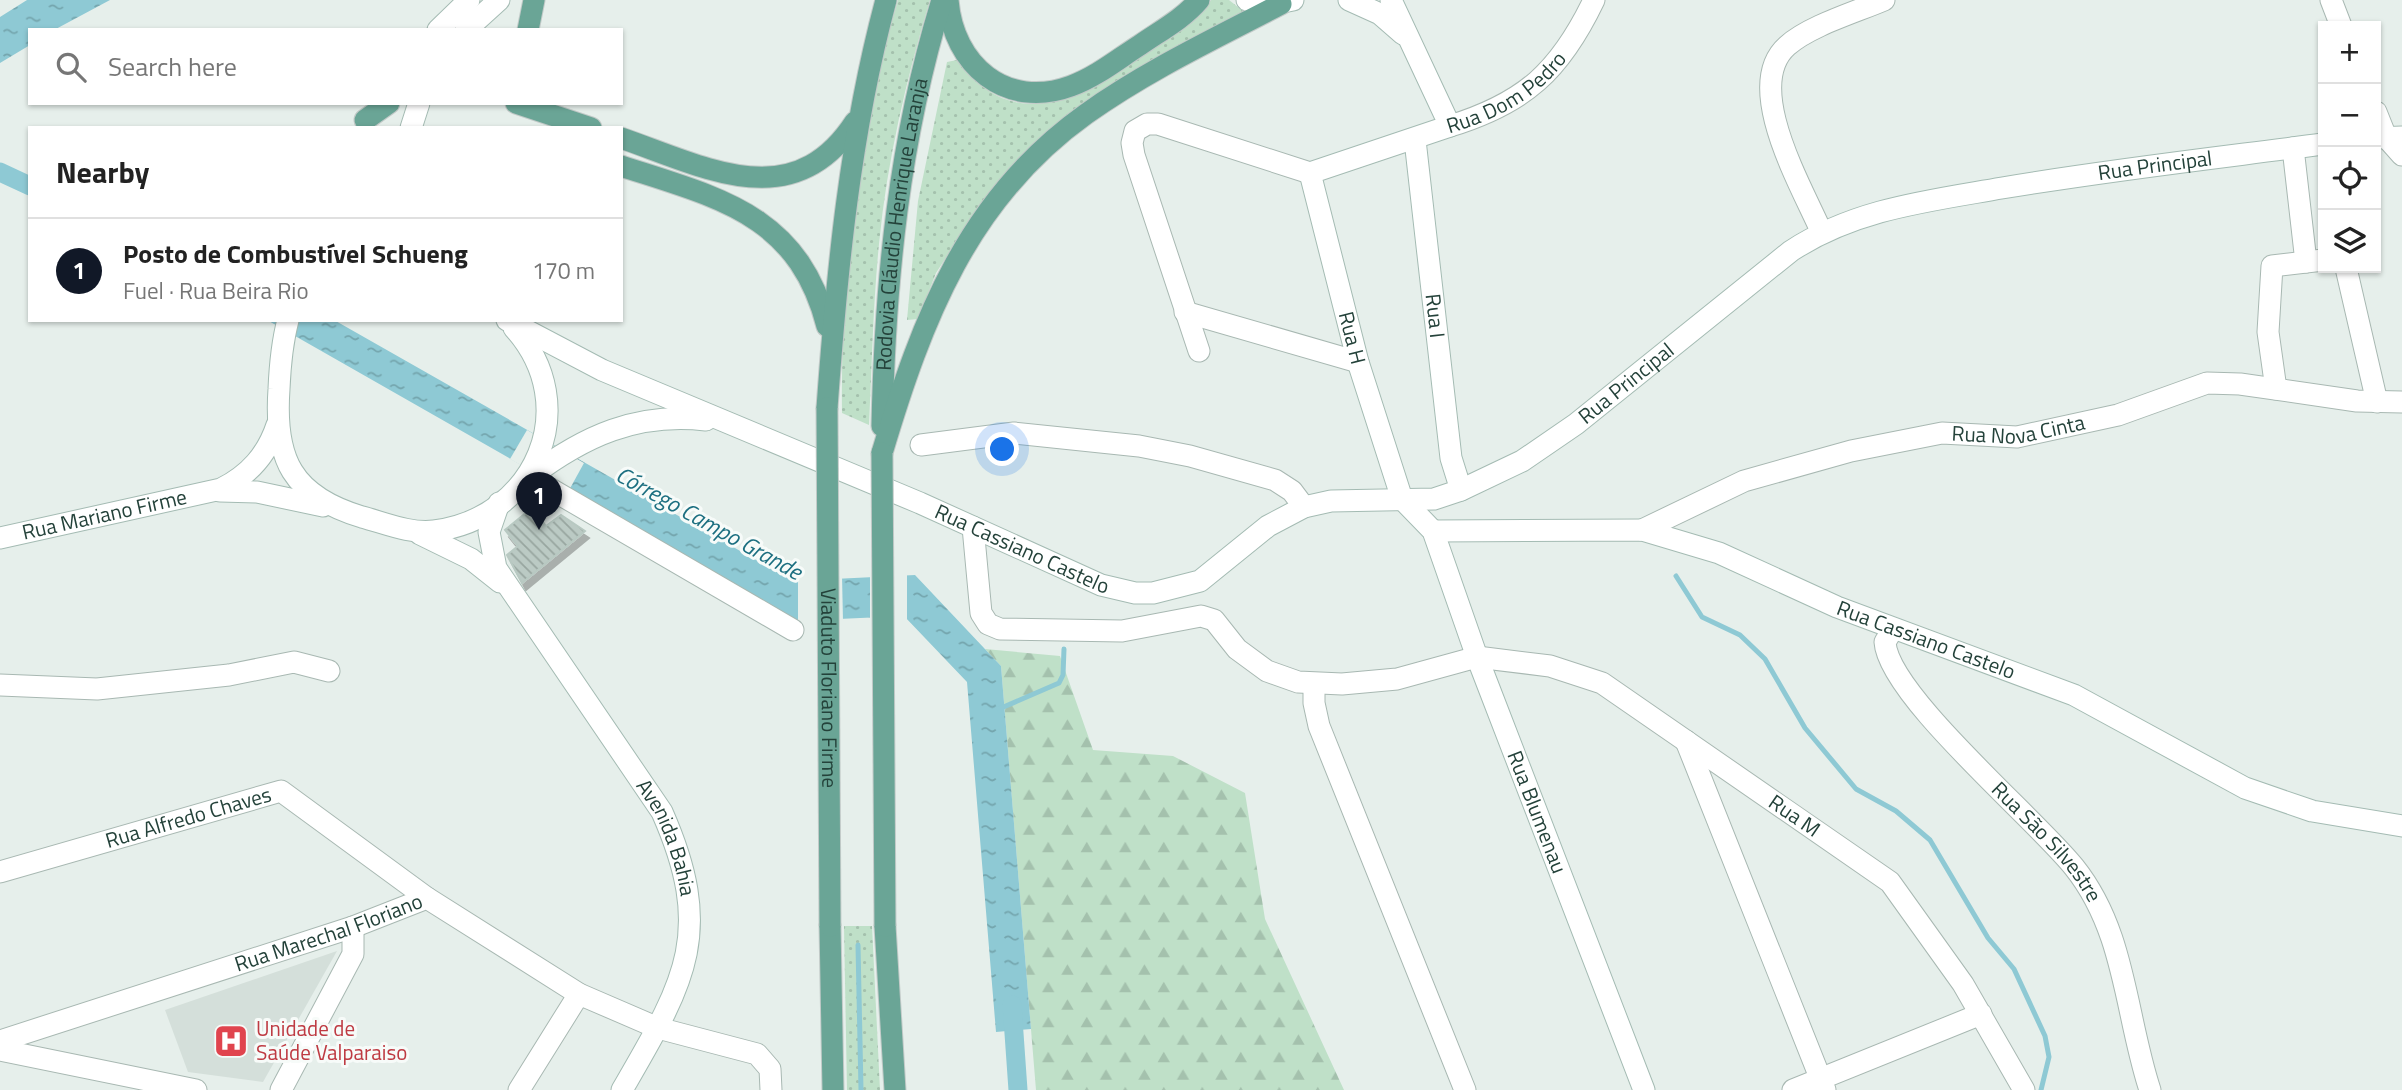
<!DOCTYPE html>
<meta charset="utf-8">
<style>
:root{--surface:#fff;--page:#f6f6f6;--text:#222;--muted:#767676;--line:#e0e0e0;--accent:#111827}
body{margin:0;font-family:"Titillium Web",sans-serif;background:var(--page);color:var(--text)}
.controls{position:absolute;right:21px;top:21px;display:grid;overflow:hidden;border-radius:0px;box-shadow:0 2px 5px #0004}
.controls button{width:63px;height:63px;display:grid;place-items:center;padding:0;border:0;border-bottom:2px solid var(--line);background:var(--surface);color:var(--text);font:35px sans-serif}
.you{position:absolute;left:1003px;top:450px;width:24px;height:24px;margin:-18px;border:5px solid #fff;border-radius:50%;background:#1a73e8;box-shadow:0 0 0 10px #1a73e833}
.badge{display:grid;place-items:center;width:46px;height:46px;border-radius:50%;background:var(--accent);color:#fff;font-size:23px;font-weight:700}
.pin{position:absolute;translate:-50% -58px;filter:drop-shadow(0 2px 4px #0008)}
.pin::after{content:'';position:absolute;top:37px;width:24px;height:21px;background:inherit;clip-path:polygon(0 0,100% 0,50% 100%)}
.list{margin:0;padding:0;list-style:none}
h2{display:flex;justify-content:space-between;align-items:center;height:91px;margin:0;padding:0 28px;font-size:30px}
h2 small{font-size:23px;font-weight:400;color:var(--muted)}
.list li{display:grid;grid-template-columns:46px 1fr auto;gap:21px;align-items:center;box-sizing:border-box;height:105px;padding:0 28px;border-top:2px solid var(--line)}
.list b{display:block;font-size:26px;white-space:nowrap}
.list p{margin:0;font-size:23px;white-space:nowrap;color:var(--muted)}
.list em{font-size:23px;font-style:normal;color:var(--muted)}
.icon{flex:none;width:38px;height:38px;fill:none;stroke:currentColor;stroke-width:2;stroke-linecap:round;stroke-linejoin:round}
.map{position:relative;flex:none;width:2402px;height:1090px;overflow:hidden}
.search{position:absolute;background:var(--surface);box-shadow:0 2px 5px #0004;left:28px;top:28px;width:595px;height:77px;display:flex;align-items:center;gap:18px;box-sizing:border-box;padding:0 24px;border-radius:0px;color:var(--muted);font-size:26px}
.panel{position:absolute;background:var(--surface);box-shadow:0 2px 5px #0004;left:28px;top:126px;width:595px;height:196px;border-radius:0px}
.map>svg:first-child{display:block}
</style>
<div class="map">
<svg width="2402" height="1090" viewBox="0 0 2402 1090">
<defs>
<pattern id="grass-dots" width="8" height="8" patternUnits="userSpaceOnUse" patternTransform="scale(1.75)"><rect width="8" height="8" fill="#bfe0c8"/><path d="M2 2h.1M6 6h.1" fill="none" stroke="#a4c1ad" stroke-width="1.8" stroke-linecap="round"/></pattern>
<pattern id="forest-firs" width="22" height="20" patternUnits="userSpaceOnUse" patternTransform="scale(1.75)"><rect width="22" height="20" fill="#bfe0c8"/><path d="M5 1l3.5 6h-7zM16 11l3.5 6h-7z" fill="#a4c1ad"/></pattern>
<pattern id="water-ripples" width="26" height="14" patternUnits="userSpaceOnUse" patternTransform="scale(1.75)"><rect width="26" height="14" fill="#8ec9d4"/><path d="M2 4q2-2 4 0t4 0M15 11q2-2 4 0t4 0" fill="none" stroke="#74a5ad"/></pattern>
<pattern id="building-back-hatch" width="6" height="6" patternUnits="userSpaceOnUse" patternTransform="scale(1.75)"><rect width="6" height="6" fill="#bbcac4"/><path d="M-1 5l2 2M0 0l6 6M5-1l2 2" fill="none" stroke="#98a6a0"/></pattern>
<filter id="shadow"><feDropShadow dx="4" dy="7" stdDeviation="0" flood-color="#0004"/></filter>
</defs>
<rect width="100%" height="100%" fill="#e6efeb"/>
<polygon fill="#d4dfda" points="337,951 263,1082 188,1072 165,1010"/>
<g fill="url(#grass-dots)">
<path d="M898,0h32c-24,80 -43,161 -51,244 -6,60 -7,121 -10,181l-27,-12c-2,-139 16,-280 56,-413z"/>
<path d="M1211,0h18l14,11v4l-136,74 -135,128 -36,56 -18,46 -11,1 11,-119 29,-139 10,-2c60,79 123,35 187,-7 24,-16 51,-29 67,-53z"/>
<polygon points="844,926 872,926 880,1090 847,1090"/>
</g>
<polygon fill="url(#forest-firs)" points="985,649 1060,656 1093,750 1173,756 1245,793 1265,919 1344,1090 1036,1090 1001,666"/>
<g fill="url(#water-ripples)">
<polygon points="27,0 110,0 54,30 30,30 30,45 0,63 0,17"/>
<polygon points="267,320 334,320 793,581 915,575 1001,666 1031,1029 996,1032 967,682 904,616 795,621"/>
</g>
<g fill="#e6efeb">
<polygon points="527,430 584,463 568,492 510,459"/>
<polygon points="907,571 907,625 902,619 870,621 870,574"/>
<polygon points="842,575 843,622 798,624 798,578"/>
</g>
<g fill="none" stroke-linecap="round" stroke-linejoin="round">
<g stroke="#8ec9d4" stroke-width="5">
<polyline points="1676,576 1702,617 1740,635 1765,659 1805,728 1856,789 1896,811 1930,840 1988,938 2014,969 2045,1036 2049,1057 2041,1090"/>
<polyline points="999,709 1059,683 1063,675 1064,649"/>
<polyline points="858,945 861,1090"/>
</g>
<g stroke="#8ec9d4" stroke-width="19">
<polyline points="0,172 30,186"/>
<polyline points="1012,1005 1018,1090"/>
</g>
</g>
<polygon fill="url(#building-back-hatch)" stroke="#b8c9c2" stroke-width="2" filter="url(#shadow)" points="532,508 546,526 561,515 585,531 522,583 507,555 518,546 505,530"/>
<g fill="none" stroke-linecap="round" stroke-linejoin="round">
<g stroke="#a8b8b2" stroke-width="23">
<g id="street">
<polyline points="2331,0 2341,26"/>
<polyline points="2376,112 2386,137 2402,155"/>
<path id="s1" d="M1450,126c75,-23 110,-55 144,-126"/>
<polyline points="2293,148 2306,262"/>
<path d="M1821,231c-19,-44 -79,-145 -34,-185 22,-20 69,-34 97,-46"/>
<polyline points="2346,268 2377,402"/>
<polyline points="1185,312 1358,362"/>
<polyline points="1199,351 1134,155 1132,143 1135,131 1147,124 1158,124 1310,173"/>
<polyline points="2276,389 2268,332 2272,266 2323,260"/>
<polyline points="921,445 1014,433 1139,446 1190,456 1275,480 1292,491 1304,507"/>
<polyline points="530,477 793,630"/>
<path id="s2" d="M973,527l8,86 7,11 12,5 122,2 79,-15 13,4 23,29 30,22 31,11 44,2 55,-5 80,-22 73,9 52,17 288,199 73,102 61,106"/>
<path id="s3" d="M1642,530l102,-49 107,-30 91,-18 75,4 101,-22 89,-32 33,1 117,17 45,1"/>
<path id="s4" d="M1893,629l-8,13c3,53 151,177 189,225 52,65 51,147 76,223"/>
<polyline points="1314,684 1314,703 1319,726 1465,1090"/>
<polyline points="0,685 97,689 229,675 294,662 329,671"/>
<polyline points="1686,741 1825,1090"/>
<path id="s5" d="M0,872l281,-81 146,107"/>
<path id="s6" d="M0,1041l353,-114 74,-29 152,96 79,34 99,26 13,15 1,21"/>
<polyline points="0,1050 196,1090"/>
<polyline points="281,1090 353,954 353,927"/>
<polyline points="519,1090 579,994"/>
<polyline points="1793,1090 1981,1014"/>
</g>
</g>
<g stroke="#a4bbb3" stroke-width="23">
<g id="secondary">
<polyline points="1247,0 1268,5 1293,0"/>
<polyline points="1349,0 1380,14 1403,34"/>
<path id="s7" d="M1391,0l59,126 -140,47 48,189 44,137 31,32 44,126 167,433"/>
<polyline points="438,30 469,0"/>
<polyline points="466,30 499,0"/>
<polyline points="411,128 419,103"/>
<polyline points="2376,138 2402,137"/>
<path id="s8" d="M1415,140l36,318 10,32"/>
<path d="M288,320c-6,23 -8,45 -9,69 -5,70 13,107 83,128 23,6 48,17 72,14 102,-13 150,-125 80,-203"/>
<path id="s9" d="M507,320l95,50 318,133 181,82 34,8h18l47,-12 68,-55 36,-19 27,-6 103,-2 27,-9 61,-29 54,-37 215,-173c64,-42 137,-50 211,-63 107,-18 214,-30 321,-44"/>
<path d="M530,477c54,-41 107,-65 176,-57"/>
<polyline points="220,491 257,492 323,506"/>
<path id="s10" d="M499,503l-10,29 7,36 166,244c54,122 22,171 -40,278"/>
<path id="s11" d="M1433,531l209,-1 77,23 118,54 237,88 171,93 67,23 90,15"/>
<polyline points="420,534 471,559 500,582"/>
<path id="s12" d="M0,538l221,-49c28,-14 46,-34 56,-64"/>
</g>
</g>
<g stroke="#c2cac8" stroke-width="23">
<g id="primary">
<path d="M948,0c5,65 58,110 123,86 25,-9 47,-27 69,-41 20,-14 43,-26 59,-45"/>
<polyline points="528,30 534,0"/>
<polyline points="516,103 591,128"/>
<polyline points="365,120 389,103"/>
<path d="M621,138c84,29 172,79 234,-16"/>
<path d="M621,166c98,32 177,48 206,160"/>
<path d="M827,408c10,-138 23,-274 59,-408"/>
<path id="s13" d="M882,426c3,-146 17,-286 60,-426"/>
<path d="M882,453c40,-134 86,-255 204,-339 60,-43 130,-76 195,-110"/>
<polyline points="830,926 833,1090"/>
<polyline points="885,926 895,1090"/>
</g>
</g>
<use href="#street" stroke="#fff" stroke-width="21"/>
<use href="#secondary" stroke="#fff" stroke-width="21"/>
<use href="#primary" stroke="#6aa596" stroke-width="21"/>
<g stroke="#c2cac8" stroke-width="23" stroke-linecap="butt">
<g id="primary-bridge">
<path id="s14" d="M827,408l3,518"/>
<polyline points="882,453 885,926"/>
</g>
</g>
<use href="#primary-bridge" stroke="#6aa596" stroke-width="21"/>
</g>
<defs>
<g id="hospital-square" transform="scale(1.75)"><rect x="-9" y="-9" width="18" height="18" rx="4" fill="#e0444e" stroke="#f7fbf9"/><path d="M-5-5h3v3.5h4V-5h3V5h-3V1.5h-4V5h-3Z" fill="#fff"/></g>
</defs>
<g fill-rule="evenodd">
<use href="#hospital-square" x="231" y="1041"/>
</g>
<g text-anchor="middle" stroke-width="6" stroke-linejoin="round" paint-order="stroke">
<g font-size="21" fill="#24423a" stroke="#f7fbf9">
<text dy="7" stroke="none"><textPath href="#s1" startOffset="66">Rua Dom Pedro</textPath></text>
<text dy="7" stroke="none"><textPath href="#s9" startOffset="1825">Rua Principal</textPath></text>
<text dy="7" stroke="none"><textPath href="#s13" startOffset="203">Rodovia Cláudio Henrique Laranja</textPath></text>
<text dy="7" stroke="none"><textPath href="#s8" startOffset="177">Rua I</textPath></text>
<text dy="7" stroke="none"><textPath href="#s7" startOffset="457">Rua H</textPath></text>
<text dy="7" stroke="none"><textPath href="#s9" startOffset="1237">Rua Principal</textPath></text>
<text dy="7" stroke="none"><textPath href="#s3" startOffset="394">Rua Nova Cinta</textPath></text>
<text dy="7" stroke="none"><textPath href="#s12" startOffset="107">Rua Mariano Firme</textPath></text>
<text dy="7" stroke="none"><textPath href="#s9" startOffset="564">Rua Cassiano Castelo</textPath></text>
<text dy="7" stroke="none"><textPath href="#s11" startOffset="514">Rua Cassiano Castelo</textPath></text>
<text dy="7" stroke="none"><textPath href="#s14" startOffset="280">Viaduto Floriano Firme</textPath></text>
<text dy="7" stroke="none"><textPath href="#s7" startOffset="970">Rua Blumenau</textPath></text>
<text dy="7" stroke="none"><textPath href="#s5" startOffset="196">Rua Alfredo Chaves</textPath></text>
<text dy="7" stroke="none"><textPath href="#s2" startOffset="980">Rua M</textPath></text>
<text dy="7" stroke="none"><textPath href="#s10" startOffset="388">Avenida Bahia</textPath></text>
<text dy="7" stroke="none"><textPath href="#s4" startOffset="275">Rua São Silvestre</textPath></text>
<text dy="7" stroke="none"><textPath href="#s6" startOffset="346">Rua Marechal Floriano</textPath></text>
</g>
<g font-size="21" fill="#be3a42" stroke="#f7fbf9" text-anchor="start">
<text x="256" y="1036">Unidade de<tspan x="256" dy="24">Saúde Valparaiso</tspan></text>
</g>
<g font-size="23" font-style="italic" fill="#1c6f80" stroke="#f7fbf9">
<text transform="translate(709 523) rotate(29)" y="8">Córrego Campo Grande</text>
</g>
</g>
</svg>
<div class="controls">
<button>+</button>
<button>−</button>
<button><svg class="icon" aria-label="locate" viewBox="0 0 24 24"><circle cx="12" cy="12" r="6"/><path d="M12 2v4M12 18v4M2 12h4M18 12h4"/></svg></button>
<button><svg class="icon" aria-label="layers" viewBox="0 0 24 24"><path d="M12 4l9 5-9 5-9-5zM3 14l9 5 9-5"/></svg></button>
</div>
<div class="you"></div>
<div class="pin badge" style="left:539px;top:530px">1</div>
<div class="search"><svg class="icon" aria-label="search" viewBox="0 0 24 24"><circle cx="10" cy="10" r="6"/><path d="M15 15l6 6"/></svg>Search here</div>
<section class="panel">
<h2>Nearby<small></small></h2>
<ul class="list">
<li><span class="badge">1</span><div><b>Posto de Combustível Schueng</b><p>Fuel · Rua Beira Rio</p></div><em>170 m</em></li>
</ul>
</section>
</div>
